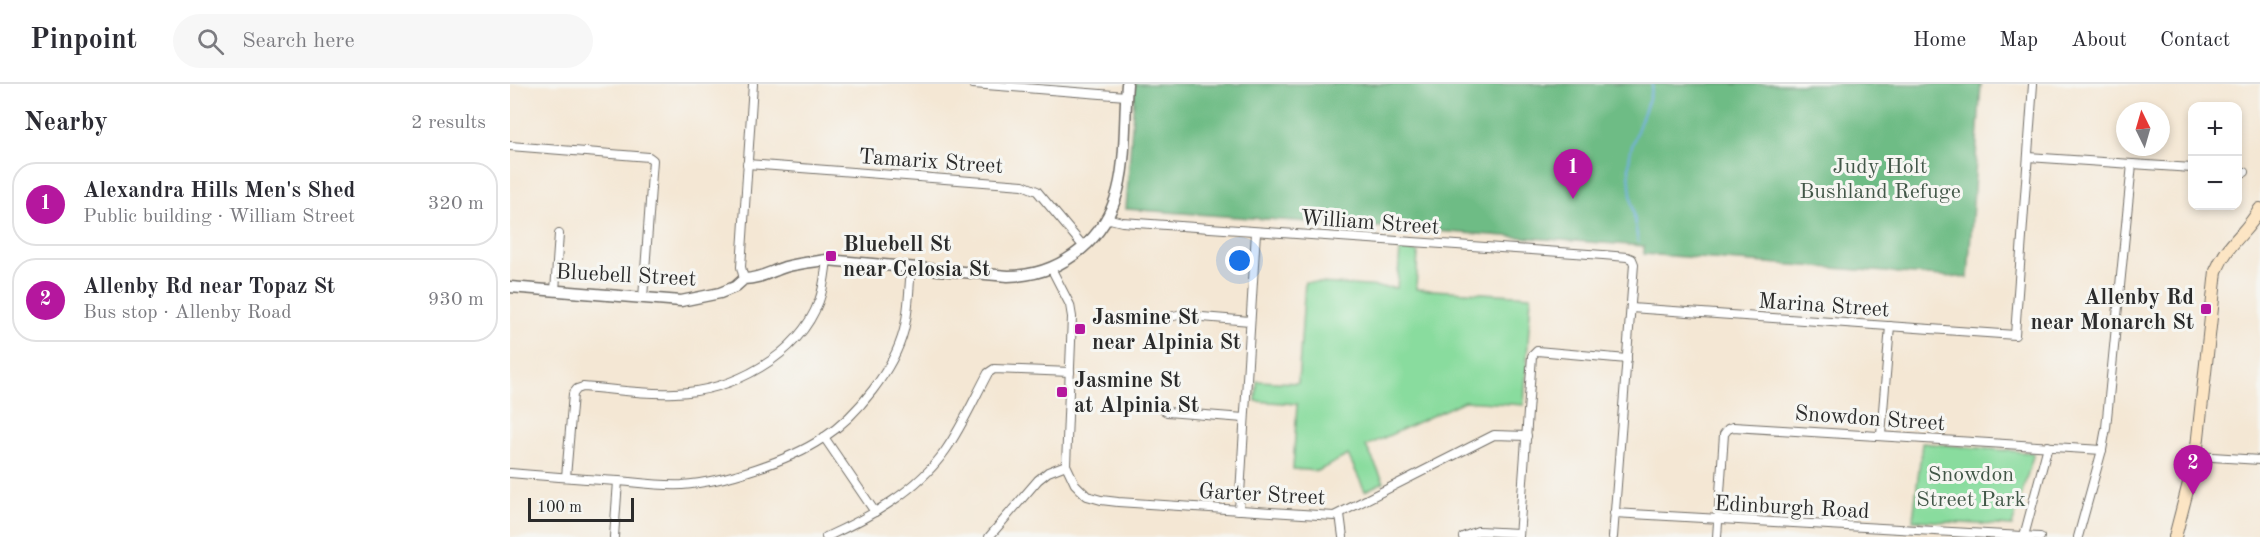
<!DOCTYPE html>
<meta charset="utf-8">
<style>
:root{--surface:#fff;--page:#f7f7f7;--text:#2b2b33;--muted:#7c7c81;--line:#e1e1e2;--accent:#b5179e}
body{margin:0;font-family:"Old Standard TT",serif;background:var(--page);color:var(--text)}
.controls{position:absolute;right:18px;top:18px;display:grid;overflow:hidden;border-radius:12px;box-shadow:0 3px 9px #0003}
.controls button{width:54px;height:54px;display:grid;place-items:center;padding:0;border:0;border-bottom:2px solid var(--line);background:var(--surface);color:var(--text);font:30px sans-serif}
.compass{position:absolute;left:1606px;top:18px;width:54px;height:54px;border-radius:50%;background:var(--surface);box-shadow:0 3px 9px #0003;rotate:355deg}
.scale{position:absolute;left:18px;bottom:15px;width:106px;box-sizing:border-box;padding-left:6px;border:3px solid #2b2b2b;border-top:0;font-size:16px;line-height:21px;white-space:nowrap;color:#2b2b2b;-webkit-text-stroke:4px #f6f6f2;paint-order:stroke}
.you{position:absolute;left:730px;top:177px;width:21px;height:21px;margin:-15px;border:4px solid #fff;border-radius:50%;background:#1a73e8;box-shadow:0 0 0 9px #1a73e833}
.badge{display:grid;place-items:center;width:39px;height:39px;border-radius:50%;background:var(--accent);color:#fff;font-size:20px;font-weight:700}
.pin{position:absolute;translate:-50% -50px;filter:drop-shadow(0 2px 3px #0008)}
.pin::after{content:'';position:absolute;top:32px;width:21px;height:18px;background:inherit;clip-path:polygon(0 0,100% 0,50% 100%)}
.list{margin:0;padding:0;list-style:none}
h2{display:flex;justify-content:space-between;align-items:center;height:78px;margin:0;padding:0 24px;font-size:26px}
h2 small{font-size:20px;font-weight:400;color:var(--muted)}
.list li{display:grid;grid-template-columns:39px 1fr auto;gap:18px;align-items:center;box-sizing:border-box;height:84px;margin:0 12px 12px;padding:0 12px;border:2px solid var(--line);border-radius:24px}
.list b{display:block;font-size:22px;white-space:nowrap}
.list p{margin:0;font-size:20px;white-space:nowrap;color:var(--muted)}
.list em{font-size:20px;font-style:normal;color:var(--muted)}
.icon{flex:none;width:33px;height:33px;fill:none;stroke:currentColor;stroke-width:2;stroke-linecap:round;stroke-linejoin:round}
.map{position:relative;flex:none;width:1750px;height:453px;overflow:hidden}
header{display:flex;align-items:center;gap:36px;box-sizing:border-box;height:84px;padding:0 30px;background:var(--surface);border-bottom:2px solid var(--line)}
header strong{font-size:28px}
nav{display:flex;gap:33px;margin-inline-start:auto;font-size:21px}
.search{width:420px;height:54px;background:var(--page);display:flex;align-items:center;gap:15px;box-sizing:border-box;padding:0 21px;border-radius:33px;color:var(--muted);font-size:22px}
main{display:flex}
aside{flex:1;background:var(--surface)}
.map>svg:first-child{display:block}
</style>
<header>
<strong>Pinpoint</strong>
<div class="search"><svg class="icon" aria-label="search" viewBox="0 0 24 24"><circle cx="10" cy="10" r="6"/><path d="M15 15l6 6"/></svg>Search here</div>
<nav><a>Home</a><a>Map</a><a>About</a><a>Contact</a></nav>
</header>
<main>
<aside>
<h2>Nearby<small>2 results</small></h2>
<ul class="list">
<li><span class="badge">1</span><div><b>Alexandra Hills Men's Shed</b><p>Public building · William Street</p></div><em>320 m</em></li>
<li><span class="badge">2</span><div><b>Allenby Rd near Topaz St</b><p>Bus stop · Allenby Road</p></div><em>930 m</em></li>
</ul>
</aside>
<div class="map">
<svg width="1750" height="453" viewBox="0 0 1750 453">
<rect width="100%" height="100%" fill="#f6f6f2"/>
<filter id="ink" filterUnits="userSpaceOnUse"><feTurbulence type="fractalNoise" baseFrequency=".0167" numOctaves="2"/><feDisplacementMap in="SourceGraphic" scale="12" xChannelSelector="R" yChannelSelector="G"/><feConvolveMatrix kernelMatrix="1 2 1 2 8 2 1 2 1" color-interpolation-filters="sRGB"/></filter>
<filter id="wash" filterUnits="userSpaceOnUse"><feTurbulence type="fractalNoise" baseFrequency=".008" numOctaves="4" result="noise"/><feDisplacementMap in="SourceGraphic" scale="24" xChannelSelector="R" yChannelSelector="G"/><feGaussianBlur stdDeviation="1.35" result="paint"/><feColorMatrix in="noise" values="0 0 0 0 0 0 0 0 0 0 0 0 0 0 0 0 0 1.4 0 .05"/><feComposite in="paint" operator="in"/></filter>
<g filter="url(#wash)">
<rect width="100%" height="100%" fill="#f4e7d4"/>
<g fill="#89dc9e" stroke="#5a8464" stroke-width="1.5">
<polygon points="890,166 908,168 906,205 1021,212 1014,321 954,317 856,362 874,398 855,407 838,371 808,387 783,385 787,320 746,317 747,297 788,299 795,198 887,204"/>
<polygon points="1412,359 1524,369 1502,442 1403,436"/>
</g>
<polygon fill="#6ebc85" stroke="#4c7458" stroke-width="1.5" points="625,0 1471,0 1458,194 1134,170 1134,162 616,125"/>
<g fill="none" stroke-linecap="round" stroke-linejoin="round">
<path stroke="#73afe5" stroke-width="2" d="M1128,158c-3,-22 -12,-67 -8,-88 5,-24 18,-46 23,-70"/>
</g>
</g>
<g filter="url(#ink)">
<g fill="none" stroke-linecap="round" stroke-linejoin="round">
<g stroke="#716d66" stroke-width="10">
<g id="minor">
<polyline points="463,0 616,12"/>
<polyline points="0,62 139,73 143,76 133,214"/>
<polyline points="1518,73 1682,84"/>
<polyline points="237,80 513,101 527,107 574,163"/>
<polyline points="1728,87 1735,88"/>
<polyline points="596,134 612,138 1093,171 1117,173 1122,175 1124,180 1103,453"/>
<polyline points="541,184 560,221 562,233 556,381 565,400 577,412 591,416 608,418 824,432 984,351 1017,352"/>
<polyline points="234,195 231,183 243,0"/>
<polyline points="45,207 49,150"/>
<polyline points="1121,224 1505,251 1523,0"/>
<polyline points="651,235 668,231 740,237"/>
<polyline points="645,321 657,328 734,334"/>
<polyline points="1371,351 1380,242"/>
<polyline points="314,353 365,428"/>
<polyline points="1686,372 1750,376"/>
<path d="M0,389c36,3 72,6 109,8 21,2 42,5 63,4 41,-3 107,-24 141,-47 34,-22 71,-69 81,-108 5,-20 5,-42 7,-63"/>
<path d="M56,393l7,-83 4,-5 6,-2c30,2 61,8 92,6 57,-2 123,-36 144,-92 5,-13 6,-27 8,-41"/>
<polyline points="729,426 746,148"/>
<polyline points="1104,429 1530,453"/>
<polyline points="830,430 833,453"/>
<polyline points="1514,452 1538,362"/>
<polyline points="104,453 108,397"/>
<path d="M316,453c44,-20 91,-46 119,-86 17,-24 29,-52 43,-78l6,-4 76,3"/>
<polyline points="479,453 528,396 538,388 556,381"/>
<polyline points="953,453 968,447 1009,449"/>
<polyline points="1009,453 1022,272 1027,267 1117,275"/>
<polyline points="1207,453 1214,350 1218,345 1223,343 1592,366"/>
<polyline points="1568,453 1592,366 1596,344 1622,80"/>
</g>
</g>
<g stroke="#716d66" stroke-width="13">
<path id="tertiary" d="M0,203l171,14 39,-8 15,-6 9,-8c15,0 26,-7 41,-12 14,-4 28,-5 42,-7l181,16c49,0 91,-31 107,-76 12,-34 9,-80 12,-116"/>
</g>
<g stroke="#716d66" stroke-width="14">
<path id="secondary" d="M1665,453l21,-81 20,-185c12,-29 30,-37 44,-62"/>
</g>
<use href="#minor" stroke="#fff" stroke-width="8"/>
<use href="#tertiary" stroke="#fff" stroke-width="10"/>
<use href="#secondary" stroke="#fce5c4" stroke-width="12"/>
</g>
</g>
<g fill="#b5179e" stroke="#f6f6f2" stroke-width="2">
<rect x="315" y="166" width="12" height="12" rx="3"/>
<rect x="1690" y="219" width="12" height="12" rx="3"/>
<rect x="564" y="239" width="12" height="12" rx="3"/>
<rect x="546" y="302" width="12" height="12" rx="3"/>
</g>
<g text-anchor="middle" stroke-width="6" stroke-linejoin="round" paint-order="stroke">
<g font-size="22" fill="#2b2b2b" stroke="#f6f6f2">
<text transform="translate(421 76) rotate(4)" y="8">Tamarix Street</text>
<text transform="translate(860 137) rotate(4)" y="8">William Street</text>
<text transform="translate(116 190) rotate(3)" y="8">Bluebell Street</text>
<text transform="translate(1314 220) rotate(4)" y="8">Marina Street</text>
<text transform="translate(1360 333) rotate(4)" y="8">Snowdon Street</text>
<text transform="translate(752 409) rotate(3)" y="8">Garter Street</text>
<text transform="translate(1282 422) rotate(3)" y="8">Edinburgh Road</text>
</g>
<g font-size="22" fill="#425748" stroke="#f6f6f2">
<text x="1370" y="89">Judy Holt<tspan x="1370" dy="25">Bushland Refuge</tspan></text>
<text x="1461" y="397">Snowdon<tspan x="1461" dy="25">Street Park</tspan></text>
</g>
<g font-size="22" font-weight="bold" fill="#2b2b2b" stroke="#f6f6f2" text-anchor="start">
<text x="333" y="167">Bluebell St<tspan x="333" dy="25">near Celosia St</tspan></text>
<text x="1684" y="220" text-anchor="end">Allenby Rd<tspan x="1684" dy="25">near Monarch St</tspan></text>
<text x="582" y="240">Jasmine St<tspan x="582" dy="25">near Alpinia St</tspan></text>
<text x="564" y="303">Jasmine St<tspan x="564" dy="25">at Alpinia St</tspan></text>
</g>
</g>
</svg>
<div class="controls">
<button>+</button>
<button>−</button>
</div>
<svg class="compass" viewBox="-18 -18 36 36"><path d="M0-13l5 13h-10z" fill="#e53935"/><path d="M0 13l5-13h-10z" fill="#7c7c81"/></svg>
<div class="scale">100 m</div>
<div class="you"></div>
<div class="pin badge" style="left:1063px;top:115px">1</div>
<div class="pin badge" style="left:1683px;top:411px">2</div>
</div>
</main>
